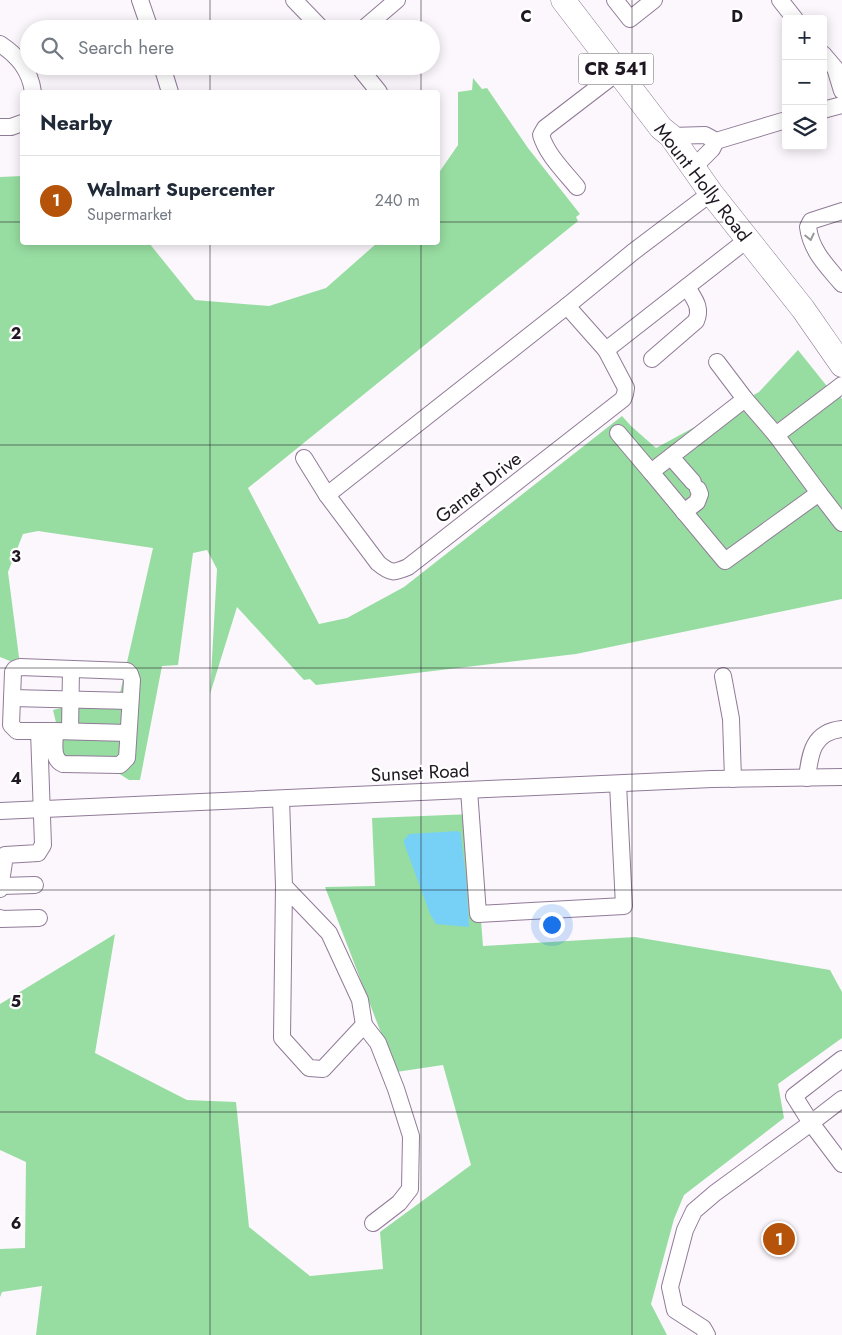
<!DOCTYPE html>
<meta charset="utf-8">
<style>
:root{--surface:#fff;--page:#f6f6f7;--text:#1f2937;--muted:#747a83;--line:#e0e1e3;--accent:#b45309}
body{margin:0;font-family:Jost,sans-serif;background:var(--page);color:var(--text)}
.controls{position:absolute;right:15px;top:15px;display:grid;overflow:hidden;border-radius:5px;box-shadow:0 2px 12px #0003}
.controls button{width:45px;height:45px;display:grid;place-items:center;padding:0;border:0;border-bottom:1px solid var(--line);background:var(--surface);color:var(--text);font:25px sans-serif}
.you{position:absolute;left:551px;top:924px;width:18px;height:18px;margin:-12px;border:4px solid #fff;border-radius:50%;background:#1a73e8;box-shadow:0 0 0 8px #1a73e833}
.badge{display:grid;place-items:center;width:32px;height:32px;border-radius:50%;background:var(--accent);color:#fff;font-size:16px;font-weight:700}
.pin{position:absolute;translate:-50% -50%;border:2px solid #fff;box-shadow:0 1px 5px #0006}
.list{margin:0;padding:0;list-style:none}
h2{display:flex;justify-content:space-between;align-items:center;height:65px;margin:0;padding:0 20px;font-size:21px}
h2 small{font-size:16px;font-weight:400;color:var(--muted)}
.list li{display:grid;grid-template-columns:32px 1fr auto;gap:15px;align-items:center;box-sizing:border-box;height:90px;padding:0 20px;border-top:1px solid var(--line)}
.list b{display:block;font-size:19px;white-space:nowrap}
.list p{margin:0;font-size:16px;white-space:nowrap;color:var(--muted)}
.list em{font-size:16px;font-style:normal;color:var(--muted)}
.icon{flex:none;width:28px;height:28px;fill:none;stroke:currentColor;stroke-width:2;stroke-linecap:round;stroke-linejoin:round}
.map{position:relative;flex:none;width:842px;height:1335px;overflow:hidden}
.search{position:absolute;background:var(--surface);box-shadow:0 2px 12px #0003;left:20px;top:20px;width:420px;height:55px;display:flex;align-items:center;gap:12px;box-sizing:border-box;padding:0 18px;border-radius:28px;color:var(--muted);font-size:19px}
.panel{position:absolute;background:var(--surface);box-shadow:0 2px 12px #0003;left:20px;top:90px;width:420px;height:155px;border-radius:5px}
.map>svg:first-child{display:block}
</style>
<div class="map">
<svg width="842" height="1335" viewBox="0 0 842 1335">
<rect width="100%" height="100%" fill="#fcf7fd"/>
<g fill="#97dda1">
<polygon points="473,78 482,89 487,88 528,148 580,214 576,217 578,221 248,488 319,624 347,618 404,587 622,416 631,426 656,448 759,392 798,350 834,395 837,392 842,399 842,599 576,654 316,685 310,679 304,680 237,607 210,694 217,569 207,550 193,553 178,665 162,666 140,780 129,780 104,764 67,769 53,710 120,693 153,548 38,531 23,534 8,572 20,665 0,657 0,177 22,176 22,242 149,243 195,300 269,306 326,288 377,243 438,242 438,174 458,145 458,92 472,90"/>
<polygon points="473,814 483,946 635,937 830,970 842,992 842,1038 778,1084 784,1118 684,1195 674,1219 651,1304 667,1335 36,1335 42,1286 2,1292 0,1297 0,1249 25,1248 26,1162 0,1150 0,1004 115,934 95,1053 187,1100 236,1102 249,1227 310,1276 383,1269 380,1232 471,1165 443,1065 396,1072 325,887 375,886 372,818"/>
</g>
<polygon fill="#77d1f7" points="457,831 461,833 461,837 466,878 469,927 436,924 430,914 404,843 404,840 409,834"/>
<g fill="none" stroke-linecap="round" stroke-linejoin="round">
<g stroke="#907b97" stroke-width="18">
<g id="minor">
<polyline points="140,0 150,29"/>
<polyline points="294,0 322,29"/>
<polyline points="615,0 630,19 654,0"/>
<polyline points="780,0 795,19"/>
<polyline points="363,29 397,0"/>
<path d="M0,44c18,12 30,26 33,48"/>
<polyline points="823,54 835,68 842,91"/>
<polyline points="162,66 170,92"/>
<polyline points="358,66 379,92"/>
<polyline points="823,110 842,105"/>
<polyline points="0,127 11,127 22,123"/>
<polyline points="671,136 705,135 716,141 786,120"/>
<polyline points="693,168 712,149 716,141"/>
<path d="M577,187c-13,-16 -30,-32 -36,-52l4,-7 73,-56"/>
<path d="M842,211l-31,10 -3,6c3,24 19,39 34,57"/>
<polyline points="606,350 748,239"/>
<path d="M652,359l44,-38c6,-14 -2,-22 -9,-34"/>
<polyline points="717,362 745,399"/>
<polygon points="745,399 776,435 819,493 725,561 651,472"/>
<polyline points="618,433 651,472"/>
<polyline points="776,435 842,385"/>
<polyline points="671,457 693,482"/>
<path d="M304,458l23,37 51,68c13,11 16,10 30,4l215,-168 2,-5 1,-6 -20,-38 -39,-44"/>
<polyline points="819,493 842,523"/>
<polyline points="327,495 567,306 633,252 711,193"/>
<polyline points="684,512 697,502 700,494 698,489"/>
<polyline points="723,676 731,719 733,779"/>
<polyline points="12,698 130,701"/>
<polyline points="55,731 128,733"/>
<polyline points="70,731 71,669"/>
<path d="M807,778c3,-25 6,-46 35,-49"/>
<polyline points="469,790 478,914 624,906 618,784"/>
<polyline points="281,799 284,886 282,1038 309,1068 323,1069 364,1025 360,1000 329,933 284,886"/>
<polyline points="0,811 712,779 842,777"/>
<polyline points="1,886 35,885"/>
<path d="M0,889l5,-34 33,-2 5,-8 -4,-114h-22l-6,-6 2,-53 2,-3 5,-2 107,4 3,3 2,6 -5,78 -7,7 -57,-1c-12,-5 -8,-22 -8,-33h-16"/>
<polyline points="0,918 1,919 39,918"/>
<polyline points="364,1025 378,1043 396,1089 411,1136 410,1189 399,1203 373,1223"/>
<polyline points="842,1059 794,1096 811,1123 842,1164"/>
<polyline points="707,1335 703,1328 675,1310 670,1287 685,1230 694,1211 715,1193 811,1123 842,1099"/>
</g>
</g>
<g stroke="#907b97" stroke-width="25">
<polyline id="highway" points="563,0 661,128 671,136 711,193 803,309 842,365"/>
</g>
<use href="#minor" stroke="#fff" stroke-width="16"/>
<use href="#highway" stroke="#fff" stroke-width="24"/>
</g>
<defs><path id="oneway-chevron" d="M-2-3.5L2.5 0L-2 3.5" fill="none" stroke-width="1.6" stroke-linecap="round" stroke-linejoin="round" transform="scale(1.25)"/></defs>
<use stroke="#9a979c" href="#oneway-chevron" transform="translate(810 237) rotate(77)"/>
<path fill="none" stroke="#1f1722" stroke-width="1" stroke-opacity="0.55" d="M210,0v29M421,0v29M632,0v1335M210,66v26M421,66v26M0,222h22M438,222h404M210,242v1093M421,242v1093M0,445h842M0,668h842M0,890h842M0,1112h842"/>
<g text-anchor="middle" stroke-width="4.5" stroke-linejoin="round" paint-order="stroke">
<rect fill="#fff" stroke="#625d64" stroke-width="1" x="578.5" y="53.5" width="75" height="31" rx="4"/>
<g font-size="18" font-weight="bold" fill="#1f1722">
<text x="616" y="75">CR 541</text>
</g>
<g font-size="19" fill="#1f1722" stroke="#fff">
<text transform="translate(703 182) rotate(52)" y="7">Mount Holly Road</text>
<text transform="translate(478 487) rotate(-38)" y="7">Garnet Drive</text>
<text transform="translate(420 772) rotate(-3)" y="7">Sunset Road</text>
</g>
</g>
<g font-size="16" text-anchor="middle" font-weight="bold" fill="#1f1722" stroke="#fff" stroke-width="4.5" stroke-linejoin="round" paint-order="stroke">
<text x="526" y="22">C</text>
<text x="737" y="22">D</text>
<text x="16" y="339">2</text>
<text x="16" y="562">3</text>
<text x="16" y="784">4</text>
<text x="16" y="1007">5</text>
<text x="16" y="1229">6</text>
</g>
</svg>
<div class="controls">
<button>+</button>
<button>−</button>
<button><svg class="icon" aria-label="layers" viewBox="0 0 24 24"><path d="M12 4l9 5-9 5-9-5zM3 14l9 5 9-5"/></svg></button>
</div>
<div class="you"></div>
<div class="pin badge" style="left:779px;top:1239px">1</div>
<div class="search"><svg class="icon" aria-label="search" viewBox="0 0 24 24"><circle cx="10" cy="10" r="6"/><path d="M15 15l6 6"/></svg>Search here</div>
<section class="panel">
<h2>Nearby<small></small></h2>
<ul class="list">
<li><span class="badge">1</span><div><b>Walmart Supercenter</b><p>Supermarket</p></div><em>240 m</em></li>
</ul>
</section>
</div>
